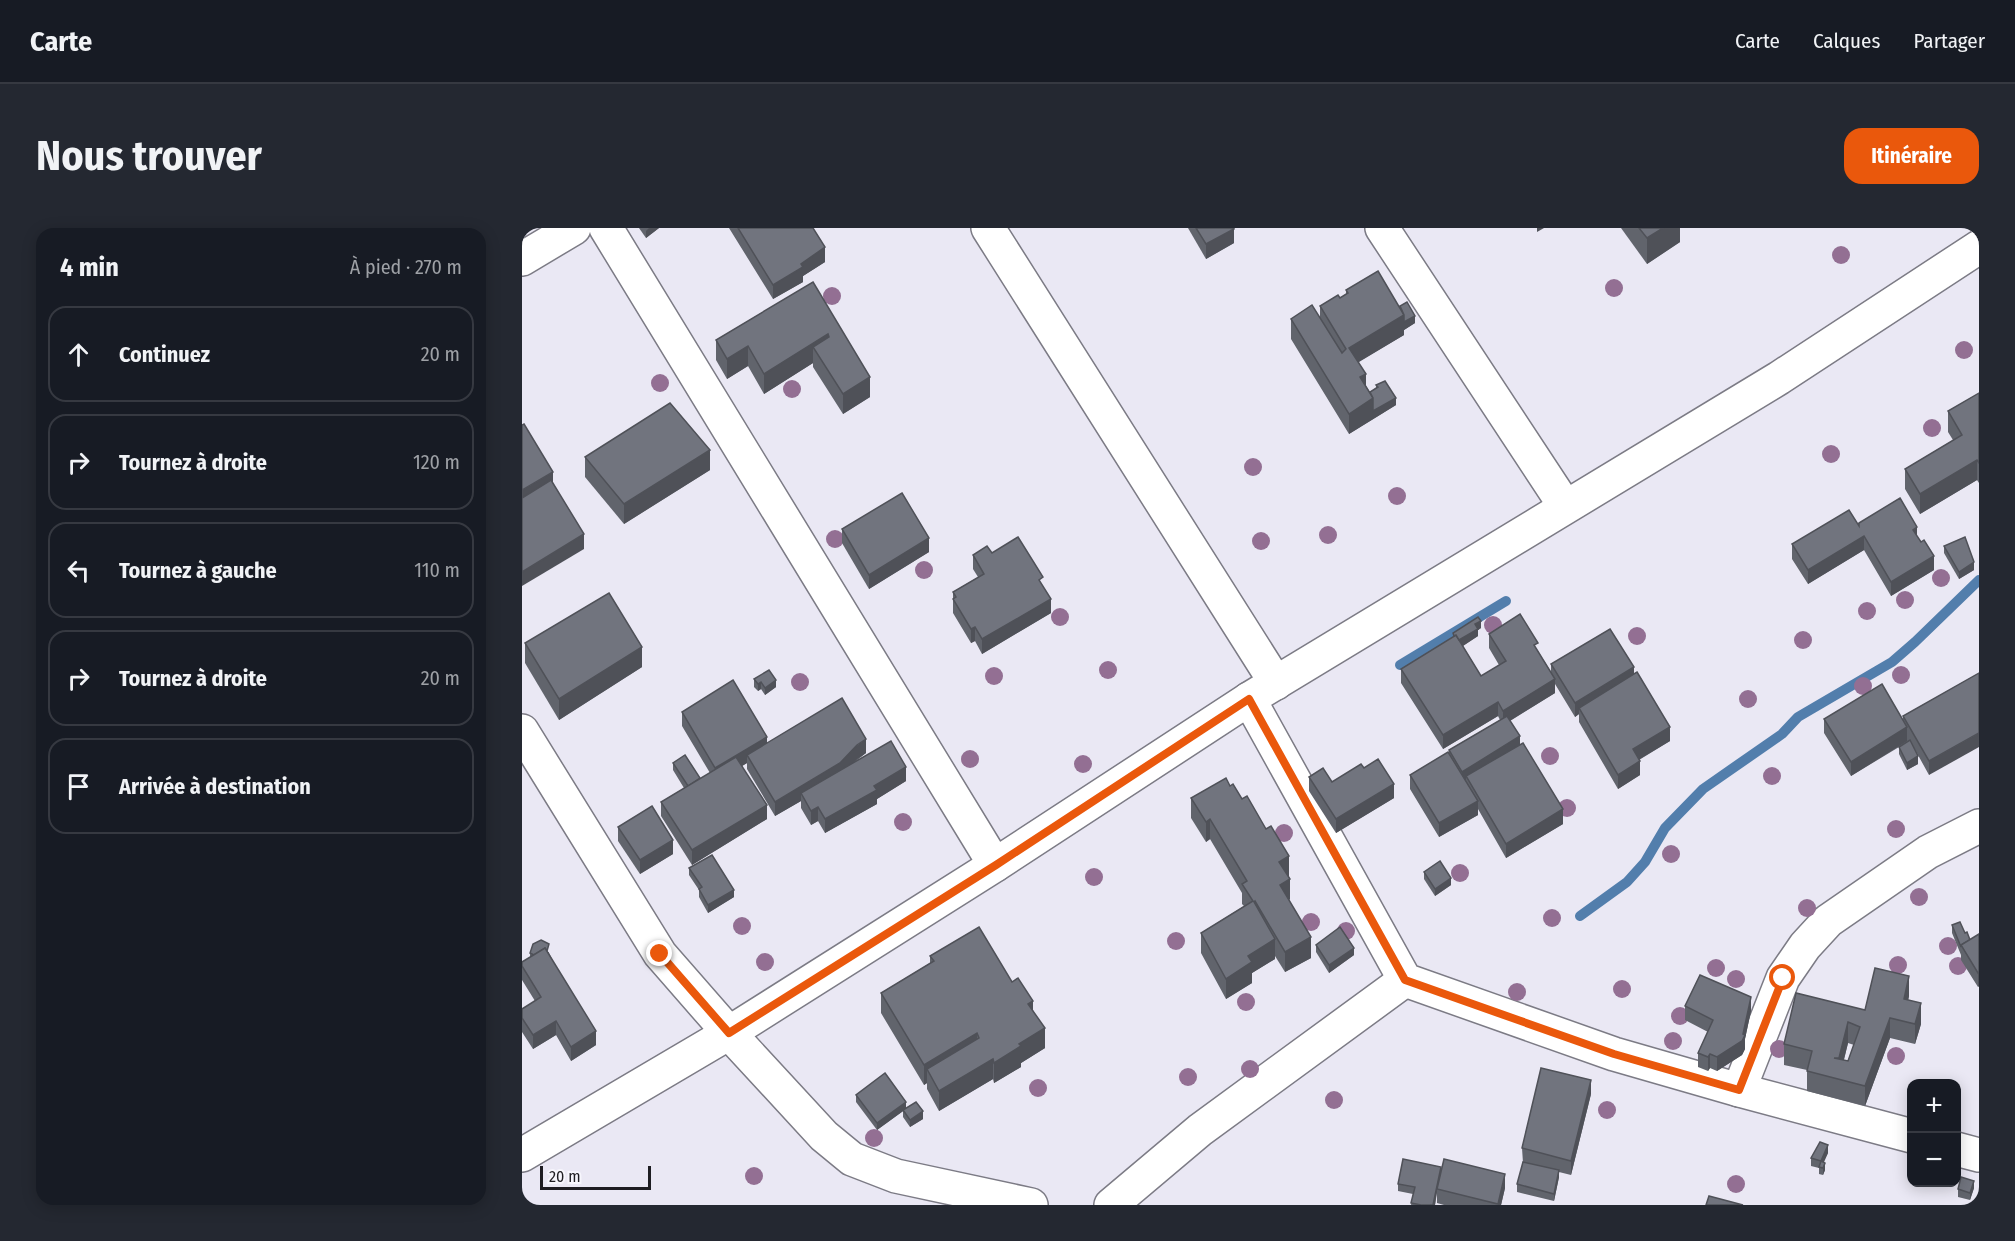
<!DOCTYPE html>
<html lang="fr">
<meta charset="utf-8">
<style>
:root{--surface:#171b24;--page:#242831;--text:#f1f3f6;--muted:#9ea1a6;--line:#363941;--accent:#ea580c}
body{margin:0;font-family:"Fira Sans Condensed",sans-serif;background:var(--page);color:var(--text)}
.controls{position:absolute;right:18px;bottom:18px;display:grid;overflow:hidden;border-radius:12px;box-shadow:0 3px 15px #0003}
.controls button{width:54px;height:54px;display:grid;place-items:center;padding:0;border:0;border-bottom:2px solid var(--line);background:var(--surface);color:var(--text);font:30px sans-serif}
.scale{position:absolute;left:18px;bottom:15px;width:111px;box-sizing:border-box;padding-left:6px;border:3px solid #1e1d22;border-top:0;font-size:16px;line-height:21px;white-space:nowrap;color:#1e1d22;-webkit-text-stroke:4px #f7f6fd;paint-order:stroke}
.stop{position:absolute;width:18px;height:18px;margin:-14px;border:4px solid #ea580c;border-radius:50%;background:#fff}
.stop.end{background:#ea580c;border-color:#fff;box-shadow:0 2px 6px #0008}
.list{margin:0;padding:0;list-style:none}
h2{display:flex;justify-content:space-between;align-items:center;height:78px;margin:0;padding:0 24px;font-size:26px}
h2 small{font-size:20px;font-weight:400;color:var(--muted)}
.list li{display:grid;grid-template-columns:39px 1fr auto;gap:18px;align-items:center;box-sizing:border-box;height:96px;margin:0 12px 12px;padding:0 12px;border:2px solid var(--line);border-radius:18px}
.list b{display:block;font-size:22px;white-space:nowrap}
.list em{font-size:20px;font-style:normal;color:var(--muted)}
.icon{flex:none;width:33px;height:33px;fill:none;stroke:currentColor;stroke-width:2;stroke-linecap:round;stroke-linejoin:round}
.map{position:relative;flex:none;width:1457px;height:977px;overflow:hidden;border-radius:18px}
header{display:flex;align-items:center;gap:36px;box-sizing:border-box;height:84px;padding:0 30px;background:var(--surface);border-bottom:2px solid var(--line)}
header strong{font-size:28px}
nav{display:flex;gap:33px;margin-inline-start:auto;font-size:21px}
.intro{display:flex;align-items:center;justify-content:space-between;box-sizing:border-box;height:144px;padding:0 36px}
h1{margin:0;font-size:42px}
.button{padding:15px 27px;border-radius:18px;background:var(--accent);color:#fff;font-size:21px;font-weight:700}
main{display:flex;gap:36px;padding:0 36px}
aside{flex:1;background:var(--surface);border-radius:18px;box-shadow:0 3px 15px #0003}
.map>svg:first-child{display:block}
</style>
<header>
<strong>Carte</strong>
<nav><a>Carte</a><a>Calques</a><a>Partager</a></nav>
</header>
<div class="intro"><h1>Nous trouver</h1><a class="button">Itinéraire</a></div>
<main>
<aside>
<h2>4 min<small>À pied · 270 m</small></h2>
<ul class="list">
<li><svg class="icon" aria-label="ahead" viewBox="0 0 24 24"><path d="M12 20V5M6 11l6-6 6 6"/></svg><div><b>Continuez</b></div><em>20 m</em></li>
<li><svg class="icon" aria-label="right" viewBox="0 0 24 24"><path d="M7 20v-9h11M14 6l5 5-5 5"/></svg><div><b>Tournez à droite</b></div><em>120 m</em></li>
<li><svg class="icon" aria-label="left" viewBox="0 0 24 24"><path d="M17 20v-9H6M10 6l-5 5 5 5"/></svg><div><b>Tournez à gauche</b></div><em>110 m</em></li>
<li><svg class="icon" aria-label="right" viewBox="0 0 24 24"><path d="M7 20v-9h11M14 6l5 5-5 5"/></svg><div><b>Tournez à droite</b></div><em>20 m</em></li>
<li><svg class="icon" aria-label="arrive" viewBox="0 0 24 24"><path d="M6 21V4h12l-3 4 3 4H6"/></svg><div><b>Arrivée à destination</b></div></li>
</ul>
</aside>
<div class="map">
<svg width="1457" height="977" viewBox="0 0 1457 977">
<rect width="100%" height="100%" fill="#eae8f4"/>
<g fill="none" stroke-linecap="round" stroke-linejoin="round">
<g stroke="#527eac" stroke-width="10">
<polyline points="878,437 984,373"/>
<polyline points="1058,688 1105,654 1123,634 1143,600 1181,561 1260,506 1276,489 1370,434 1393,414 1457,352"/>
</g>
<g stroke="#7c7b85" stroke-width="36">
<g id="minor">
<polyline points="84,0 473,637"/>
<polyline points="466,0 754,455"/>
<polyline points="860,0 1043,278"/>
<polyline points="0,31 52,0"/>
<polyline points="727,471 883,752 1092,826 1217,862 1390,908"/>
<polyline points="0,503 138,726 207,805 302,908 330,931 374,948 509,977"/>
<polyline points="1217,862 1261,750 1283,718 1306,693 1406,624 1457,598"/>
<polyline points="1434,921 1457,927"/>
<polyline points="0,927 207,805 473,637 727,471 1257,150 1457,19"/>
<polyline points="589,977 678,902 883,752"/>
</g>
</g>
<use href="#minor" stroke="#fff" stroke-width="33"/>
</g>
<g fill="#936f93">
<circle cx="1319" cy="27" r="9"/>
<circle cx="1092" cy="60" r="9"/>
<circle cx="310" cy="68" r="9"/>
<circle cx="1442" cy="122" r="9"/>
<circle cx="138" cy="155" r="9"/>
<circle cx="270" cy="161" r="9"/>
<circle cx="1410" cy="200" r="9"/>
<circle cx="1309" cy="226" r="9"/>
<circle cx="731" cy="239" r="9"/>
<circle cx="875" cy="268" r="9"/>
<circle cx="806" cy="307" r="9"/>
<circle cx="313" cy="311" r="9"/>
<circle cx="739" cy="313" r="9"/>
<circle cx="402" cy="342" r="9"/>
<circle cx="1419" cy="350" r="9"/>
<circle cx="1383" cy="372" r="9"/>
<circle cx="1345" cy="383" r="9"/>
<circle cx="538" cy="389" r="9"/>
<circle cx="971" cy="397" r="9"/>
<circle cx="1115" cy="408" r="9"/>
<circle cx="1281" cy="412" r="9"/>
<circle cx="586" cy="442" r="9"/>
<circle cx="1379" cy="447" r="9"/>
<circle cx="472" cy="448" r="9"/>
<circle cx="278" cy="454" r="9"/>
<circle cx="1341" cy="458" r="9"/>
<circle cx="1226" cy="471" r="9"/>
<circle cx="1028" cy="528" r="9"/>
<circle cx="448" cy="531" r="9"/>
<circle cx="561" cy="536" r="9"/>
<circle cx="1250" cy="548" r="9"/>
<circle cx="1045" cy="580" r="9"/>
<circle cx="381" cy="594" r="9"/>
<circle cx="1374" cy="601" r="9"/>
<circle cx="762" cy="605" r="9"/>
<circle cx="1149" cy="626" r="9"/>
<circle cx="938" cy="645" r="9"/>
<circle cx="572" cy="649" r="9"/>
<circle cx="1397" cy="669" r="9"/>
<circle cx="1285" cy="680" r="9"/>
<circle cx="1030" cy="690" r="9"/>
<circle cx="789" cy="694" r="9"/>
<circle cx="220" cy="698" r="9"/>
<circle cx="824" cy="703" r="9"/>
<circle cx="654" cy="713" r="9"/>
<circle cx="1426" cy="718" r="9"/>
<circle cx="243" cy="734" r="9"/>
<circle cx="1376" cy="737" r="9"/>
<circle cx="1436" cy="738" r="9"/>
<circle cx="1194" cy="740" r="9"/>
<circle cx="1214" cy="751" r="9"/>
<circle cx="1100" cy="761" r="9"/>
<circle cx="995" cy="764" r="9"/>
<circle cx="724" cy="774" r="9"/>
<circle cx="1158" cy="788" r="9"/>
<circle cx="1151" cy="813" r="9"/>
<circle cx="1257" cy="821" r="9"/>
<circle cx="1374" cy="828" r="9"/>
<circle cx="728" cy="841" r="9"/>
<circle cx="666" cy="849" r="9"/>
<circle cx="516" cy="860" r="9"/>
<circle cx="812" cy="872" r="9"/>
<circle cx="1085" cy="882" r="9"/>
<circle cx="352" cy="910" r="9"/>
<circle cx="232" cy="948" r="9"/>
<circle cx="1214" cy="956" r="9"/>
</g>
<g fill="#61646c" fill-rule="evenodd">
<polygon points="117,0 137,0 124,10"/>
<polygon points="207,0 291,0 303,34 281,48 281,54 251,71"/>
<polygon points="666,0 712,0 712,15 684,31"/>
<polygon points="1099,0 1158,0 1158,14 1125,36"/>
<polygon points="291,54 348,169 321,186 291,139 291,135 242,166 226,138 205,151 194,132 194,112"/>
<polygon points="824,62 878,78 893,95 882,102 882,107 836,134 844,158 848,164 854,160 854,157 874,177 827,206 769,111 769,91 798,91 798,78 818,70 824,66"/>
<polygon points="1457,165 1457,255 1455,252 1398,286 1383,261 1383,241 1431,212 1426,204 1426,183"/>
<polygon points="63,229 188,242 102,296 63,249"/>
<polygon points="1337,298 1395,309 1412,342 1369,368 1342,322 1286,356 1270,331 1270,316"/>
<polygon points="320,301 407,324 347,361 320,315"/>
<polygon points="1422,318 1452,342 1437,351 1422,325"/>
<polygon points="470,325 521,358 529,385 460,426 453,413 449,415 431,385 431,364 456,349 451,341 451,327"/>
<polygon points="959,400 956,402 956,408 941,418 959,448 977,437 967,420 967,406 1016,423 1029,444 1029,436 1112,446 1148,513 1117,532 1118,547 1096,561 1057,494 1057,486 1053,489 1033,456 1033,465 988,493 998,517 1041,596 984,630 956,581 956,587 917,609 888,561 888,547 927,526 927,522 978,492 976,488 921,521 879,455 879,441 931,409 931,405"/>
<polygon points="3,415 120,439 37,492 3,435"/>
<polygon points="1457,445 1407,547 1391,518 1396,536 1385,542 1377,526 1377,519 1329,548 1302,505 1302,491 1381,492 1381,488"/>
<polygon points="232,451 254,459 243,467 239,461 236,463 232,459"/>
<polygon points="160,484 245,515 344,525 333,534 384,553 355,571 355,576 303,605 296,593 289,597 279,580 279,573 253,588 225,541 225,535 220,538 245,591 170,637 139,588 139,574 162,560 151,542 151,535 178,551 188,545 160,498"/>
<polygon points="842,540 872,570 814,605 787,563 787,549 810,554"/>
<polygon points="669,570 767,648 768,671 767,672 789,730 763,744 753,728 753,731 730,745 730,755 704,771 679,725 679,705 722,678 720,676 720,665 688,611 684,614 669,590"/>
<polygon points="96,599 151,626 118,646 96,613"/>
<polygon points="167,640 212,669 186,685 177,669 177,662 167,647"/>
<polygon points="902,644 929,657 913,668 902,651"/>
<polygon points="1430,697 1448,712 1457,706 1457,758 1456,759 1439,732 1439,727 1430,705"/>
<polygon points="794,717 832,727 807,745 794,724"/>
<polygon points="27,724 27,725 74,817 49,833 34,807 11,821 0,804 0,781 13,773 0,752 0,734 8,729 8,725"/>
<polygon points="408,728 490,754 511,782 523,820 499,835 499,839 472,855 471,851 417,883 405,861 405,855 402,857 359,785 359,765 408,735"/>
<path d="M1387,768l-1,4 13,24 -6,20 -25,-6 -25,68 -58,-15v-21l-23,-5v-21l81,-34zM1326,815l6,2 -6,16 -4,-1z"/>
<polygon points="1163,778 1229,783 1223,811 1223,821 1220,827 1195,843 1188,840 1186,843 1176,839 1176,825 1186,804 1163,792"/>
<polygon points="1069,866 1049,947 1037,944 1037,949 1032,973 995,964 995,956 1001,935 1000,920"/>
<polygon points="334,867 384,880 401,891 388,899 381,889 381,883 355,902 334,874"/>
<polygon points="1306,925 1301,934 1303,942 1301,947 1297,946 1297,940 1289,938 1289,930"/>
<polygon points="919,944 983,960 979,977 922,977 915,975 915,965 913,977 889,977 891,966 876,963 876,956"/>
<polygon points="1452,960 1448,972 1436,969 1436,961"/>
</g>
<g fill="#4f5158">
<polygon points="127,0 137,0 124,10 124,3"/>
<polygon points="1015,0 1022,0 1015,4"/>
<polygon points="1141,0 1158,0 1158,14 1125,36 1125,10"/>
<polygon points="712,1 712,15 684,31 684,16"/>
<polygon points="303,19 303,34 281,48 281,54 251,71 251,57 279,36"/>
<polygon points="882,87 893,88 893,95 882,102 882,107 827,140 827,120"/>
<polygon points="306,106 306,127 291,119 291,135 242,166 242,146"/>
<polygon points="226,118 226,138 205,151 205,131"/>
<polygon points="844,146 844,166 838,149"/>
<polygon points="348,149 348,169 321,186 321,166"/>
<polygon points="851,170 874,170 874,177 827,206 827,186"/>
<polygon points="188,222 188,242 102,296 102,276"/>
<polygon points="1455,232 1455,252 1398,286 1398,266"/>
<polygon points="31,244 31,258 0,277 0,262"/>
<polygon points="1395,299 1395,314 1391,302"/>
<polygon points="62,306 62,321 0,358 0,344"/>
<polygon points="1342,308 1342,322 1286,356 1286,342"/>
<polygon points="407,310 407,324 347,361 347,347"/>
<polygon points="1412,328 1412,342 1369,368 1369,354"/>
<polygon points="1452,334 1452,342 1437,351 1437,344"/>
<polygon points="529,371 529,385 460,426 460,411"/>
<polygon points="959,393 959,400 956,402 956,408 936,421 936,414 953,396"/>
<polygon points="453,399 453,413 449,415 449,401"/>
<polygon points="120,419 120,439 37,492 37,471"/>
<polygon points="1112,439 1112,453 1057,480 1057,486 1053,489 1053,475"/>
<polygon points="1033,451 1033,465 981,497 981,483"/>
<polygon points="254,452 254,459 243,467 243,460"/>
<polygon points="239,454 239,461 236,463 236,456"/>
<polygon points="976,474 976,488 921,521 921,507"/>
<polygon points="1148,499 1148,513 1111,535 1111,521"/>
<polygon points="1385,499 1385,513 1329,548 1329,534"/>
<polygon points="1457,505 1457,519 1407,547 1407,533"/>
<polygon points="998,508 998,522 944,548 944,555 940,558 940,544"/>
<polygon points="245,509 245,523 225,527 225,535 193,554 193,540"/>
<polygon points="344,511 344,525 335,531 318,550 279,565 279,573 253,588 253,574"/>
<polygon points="1396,528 1396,536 1385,542 1385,535"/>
<polygon points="1118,533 1118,547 1096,561 1096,547"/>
<polygon points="384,539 384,553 355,571 355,576 303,605 303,591 352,558"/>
<polygon points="872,556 872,570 814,605 814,591"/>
<polygon points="956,573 956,587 917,609 917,595"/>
<polygon points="245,577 245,591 170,637 170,622"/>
<polygon points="296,579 296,593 289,597 289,583"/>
<polygon points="1041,581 1041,596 984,630 984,616"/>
<polygon points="688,591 688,611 684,614 684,594"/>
<polygon points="151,612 151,626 118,646 118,632"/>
<polygon points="767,628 767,648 757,654 757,634"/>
<polygon points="929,650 929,657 913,668 913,661"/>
<polygon points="768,651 768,671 758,677 758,657"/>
<polygon points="212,662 212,669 186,685 186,677"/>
<polygon points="789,709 789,730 763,744 763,724"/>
<polygon points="753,711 753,731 730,745 730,755 704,771 704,751 726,728"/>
<polygon points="832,720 832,727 807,745 807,737"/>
<polygon points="1457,744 1457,758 1456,759 1456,745"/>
<polygon points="1387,748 1387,768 1382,791 1382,771"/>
<polygon points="1229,769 1229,783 1223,811 1223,821 1220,827 1195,843 1195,829 1221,806"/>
<polygon points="511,773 511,793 506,776"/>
<polygon points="1399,775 1399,796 1393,816 1393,796"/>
<polygon points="1368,790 1368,810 1343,878 1343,858"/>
<polygon points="34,793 34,807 11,821 11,807"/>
<polygon points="1326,794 1326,815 1317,850 1317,830"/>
<polygon points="523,800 523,820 499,835 499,839 472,855 472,835 497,816"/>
<polygon points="74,803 74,817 49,833 49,819"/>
<polygon points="455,805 455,825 405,841 405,855 402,857 402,837"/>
<polygon points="1188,826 1188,840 1186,843 1186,829"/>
<polygon points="471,831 471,851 417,883 417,863"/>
<polygon points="1069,852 1069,866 1049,947 1049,933"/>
<polygon points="384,874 384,881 355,902 355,895"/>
<polygon points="401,883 401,891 388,899 388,892"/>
<polygon points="1306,917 1306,925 1299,941 1299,933"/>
<polygon points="1303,935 1303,942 1301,947 1301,940"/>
<polygon points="919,939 919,947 915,961 913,977 911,977"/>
<polygon points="1037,942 1037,949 1032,973 1032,966"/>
<polygon points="983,946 983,960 979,977 976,977"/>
<polygon points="1452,953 1452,960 1448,972 1448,965"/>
</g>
<g fill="#71747e" stroke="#4f5158" stroke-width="1.5" fill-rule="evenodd">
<polygon points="216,0 291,0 303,19 279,36 281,39 251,57"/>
<polygon points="674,0 712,0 712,1 684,16"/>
<polygon points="1117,0 1141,0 1125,10"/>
<polygon points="856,43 882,87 827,120 844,146 838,149 851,170 827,186 769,91 790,77 820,125 824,121 798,78 816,67 818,70 826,65 824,62"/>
<polygon points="291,54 348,149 321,166 291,119 307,109 306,106 242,146 226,118 205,131 194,112"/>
<polygon points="885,74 893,88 882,94 882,87 878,78"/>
<polygon points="863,153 874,170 851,183 851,170 848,164 856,159 854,157"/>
<polygon points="1457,165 1457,235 1455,232 1398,266 1383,241 1440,207 1426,183"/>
<polygon points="148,175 188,222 102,276 63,229"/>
<polygon points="2,196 31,244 0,262 0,197"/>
<polygon points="29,252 62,306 0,344 0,270"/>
<polygon points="380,265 407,310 347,347 320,301"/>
<polygon points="1378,270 1395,299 1391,302 1399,314 1402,312 1412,328 1369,354 1342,308 1286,342 1270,316 1327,282 1337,298 1337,295"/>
<polygon points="496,309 521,349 517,352 529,371 460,411 453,399 449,401 431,371 434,369 431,364 462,346 451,327 465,318 470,325"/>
<polygon points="1443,309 1452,334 1437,344 1422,318"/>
<polygon points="87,365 120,419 37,471 3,415"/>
<polygon points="998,386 1016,415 1012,417 1033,451 981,483 976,474 921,507 879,441 934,407 959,448 984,433 967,406"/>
<polygon points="956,389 959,393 953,396 956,401 937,412 934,407 932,408 931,405"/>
<polygon points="1088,401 1112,439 1053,475 1029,436"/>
<polygon points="247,442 254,452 243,460 239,454 236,456 232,451"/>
<polygon points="1115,444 1148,499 1111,521 1118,533 1096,547 1057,480"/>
<polygon points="1457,445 1457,505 1407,533 1381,488"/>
<polygon points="211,452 245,509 193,540 160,484"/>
<polygon points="1360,456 1385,499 1329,534 1302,491"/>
<polygon points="320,470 344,511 335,517 318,535 253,574 225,527"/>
<polygon points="985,488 998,508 940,544 927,522"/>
<polygon points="1388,512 1396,528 1385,535 1377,519"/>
<polygon points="369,513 384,539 352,558 355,562 303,591 296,579 289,583 279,565"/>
<polygon points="1001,515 1041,581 984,616 944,548"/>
<polygon points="926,524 956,573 917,595 888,547"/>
<polygon points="163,527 178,550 166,558 151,535"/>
<polygon points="214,529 245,577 170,622 139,574"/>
<polygon points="856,531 872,556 814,591 787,549 801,540 810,554 839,536 842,540"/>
<polygon points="704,550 708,558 711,556 720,571 725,568 744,601 749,598 767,628 757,634 768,651 758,657 789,709 763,724 733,673 732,674 753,711 726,728 730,734 704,751 679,705 731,673 720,656 725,653 688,591 684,594 669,570"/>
<polygon points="130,578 151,612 118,632 96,599"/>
<polygon points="190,627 212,662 186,677 177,661 180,659 167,640"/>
<polygon points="918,633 929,650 913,661 902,644"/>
<polygon points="1438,694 1443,705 1445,704 1448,712 1439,717 1439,719 1430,697"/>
<polygon points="457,699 490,754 496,750 511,773 506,776 523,800 497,816 499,818 472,835 471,831 417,863 405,841 457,810 455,805 402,837 359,765 412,733 408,728"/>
<polygon points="818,699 832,720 807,737 794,717"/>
<polygon points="1457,706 1457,744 1456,745 1439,717"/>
<polygon points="19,712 27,716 25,723 23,720 12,727 8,725 11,716"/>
<polygon points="23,720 74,803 49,819 34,793 11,807 0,790 0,781 19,769 0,738 0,734"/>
<path d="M1353,740l34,8 -5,23 17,4 -6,21 -25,-6 -25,68 -58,-15 5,-20 -28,-7 12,-51 69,17zM1326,794l12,5 -12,34 -14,-3h5z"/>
<polygon points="1178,747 1229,769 1221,806 1223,807 1220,813 1195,829 1188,826 1186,829 1176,825 1191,792 1163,778"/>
<polygon points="1019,840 1069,852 1049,933 1000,920"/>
<polygon points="363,845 384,874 355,895 334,867"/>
<polygon points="394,874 401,883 388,892 381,882"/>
<polygon points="1298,914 1306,917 1299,933 1303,935 1301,940 1297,939 1299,933 1289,930"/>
<polygon points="881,931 919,939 911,977 899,977 889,975 893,959 876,956"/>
<polygon points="922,931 983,946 976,976 915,961"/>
<polygon points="1001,934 1037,942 1032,966 995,956"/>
<polygon points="1439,949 1452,953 1448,965 1436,961"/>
<polygon points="1187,968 1221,977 1184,977"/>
</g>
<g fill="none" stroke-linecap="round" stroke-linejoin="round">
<polyline stroke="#ea580c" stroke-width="8" points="138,726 207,805 474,637 727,471 883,752 1092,826 1217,862 1261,750"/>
</g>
</svg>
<div class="controls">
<button>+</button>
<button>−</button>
</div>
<div class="scale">20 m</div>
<div class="stop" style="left:1261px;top:750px"></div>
<div class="stop end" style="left:138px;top:726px"></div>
</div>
</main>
